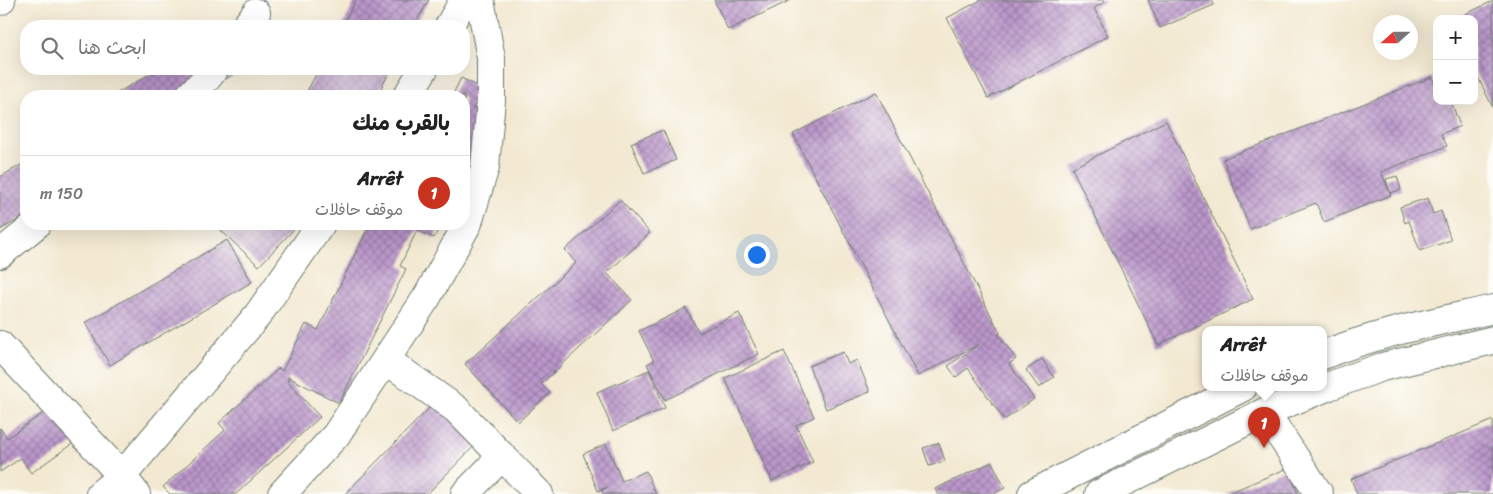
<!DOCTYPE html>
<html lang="ar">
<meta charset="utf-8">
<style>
:root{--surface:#fff;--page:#f6f6f6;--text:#222;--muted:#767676;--line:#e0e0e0;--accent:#c8321e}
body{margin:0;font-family:Sriracha,"Playpen Sans Arabic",sans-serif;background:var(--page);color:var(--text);direction:rtl}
.controls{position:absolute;right:15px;top:15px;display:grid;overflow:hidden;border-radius:10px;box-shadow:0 5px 20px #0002}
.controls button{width:45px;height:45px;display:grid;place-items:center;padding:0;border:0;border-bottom:1px solid var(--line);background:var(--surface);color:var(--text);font:25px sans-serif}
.compass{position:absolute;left:1373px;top:15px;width:45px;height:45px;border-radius:50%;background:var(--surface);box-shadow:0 5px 20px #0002;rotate:249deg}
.you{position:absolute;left:756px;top:254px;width:18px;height:18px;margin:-12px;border:4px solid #fff;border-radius:50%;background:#1a73e8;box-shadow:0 0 0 8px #1a73e833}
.badge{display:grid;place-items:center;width:32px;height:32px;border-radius:50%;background:var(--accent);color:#fff;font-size:16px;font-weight:700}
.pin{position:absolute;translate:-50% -41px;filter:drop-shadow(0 1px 2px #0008)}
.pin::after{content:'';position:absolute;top:26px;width:18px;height:15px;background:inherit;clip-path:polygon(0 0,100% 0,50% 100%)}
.popup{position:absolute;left:1202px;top:326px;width:125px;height:65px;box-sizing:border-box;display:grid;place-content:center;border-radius:10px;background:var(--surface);filter:drop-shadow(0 1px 4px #0005);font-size:16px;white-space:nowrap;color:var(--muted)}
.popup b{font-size:19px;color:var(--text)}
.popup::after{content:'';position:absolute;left:50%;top:100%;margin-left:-10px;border:10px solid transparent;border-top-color:var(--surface)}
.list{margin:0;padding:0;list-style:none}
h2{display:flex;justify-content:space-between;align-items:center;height:65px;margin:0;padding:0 20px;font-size:21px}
h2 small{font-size:16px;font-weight:400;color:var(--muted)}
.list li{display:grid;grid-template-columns:32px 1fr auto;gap:15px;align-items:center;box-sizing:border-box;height:75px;padding:0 20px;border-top:1px solid var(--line)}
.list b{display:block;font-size:19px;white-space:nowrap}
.list p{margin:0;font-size:16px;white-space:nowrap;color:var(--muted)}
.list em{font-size:16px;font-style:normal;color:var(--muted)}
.icon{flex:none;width:28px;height:28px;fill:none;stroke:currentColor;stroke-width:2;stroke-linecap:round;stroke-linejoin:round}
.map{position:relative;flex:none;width:1493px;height:494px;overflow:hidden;direction:ltr}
.search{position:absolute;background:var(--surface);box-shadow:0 5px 20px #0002;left:20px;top:20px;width:450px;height:55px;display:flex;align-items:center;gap:12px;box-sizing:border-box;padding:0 18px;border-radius:20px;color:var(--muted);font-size:19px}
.panel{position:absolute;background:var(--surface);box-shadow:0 5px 20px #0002;left:20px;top:90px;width:450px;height:140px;border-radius:20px;direction:rtl}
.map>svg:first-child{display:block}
</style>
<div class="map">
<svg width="1493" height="494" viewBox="0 0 1493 494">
<defs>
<pattern id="building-cross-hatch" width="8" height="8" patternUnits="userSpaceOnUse" patternTransform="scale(1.25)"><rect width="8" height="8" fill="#bb97cb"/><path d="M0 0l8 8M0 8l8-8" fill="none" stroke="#977ca6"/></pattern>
</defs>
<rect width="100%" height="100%" fill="#fdfcf7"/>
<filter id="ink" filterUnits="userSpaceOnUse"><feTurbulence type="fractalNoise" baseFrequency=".02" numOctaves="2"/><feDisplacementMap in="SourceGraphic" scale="10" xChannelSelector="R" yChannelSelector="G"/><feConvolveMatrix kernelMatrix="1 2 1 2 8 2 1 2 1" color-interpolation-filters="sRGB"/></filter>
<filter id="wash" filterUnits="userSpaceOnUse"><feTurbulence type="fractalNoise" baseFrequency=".0096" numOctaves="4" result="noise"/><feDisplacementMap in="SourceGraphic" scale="20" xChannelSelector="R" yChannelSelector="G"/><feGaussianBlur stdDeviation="1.12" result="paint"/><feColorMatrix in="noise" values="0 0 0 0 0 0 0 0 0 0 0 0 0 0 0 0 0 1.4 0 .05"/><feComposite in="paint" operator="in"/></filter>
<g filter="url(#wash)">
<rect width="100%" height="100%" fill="#f3e9d2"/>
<g id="blocks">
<g fill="url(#building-cross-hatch)">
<polygon points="356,0 429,0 414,26 342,26"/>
<polygon points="714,0 791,0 728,30"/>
<polygon points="981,0 1104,0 1105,2 1094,8 1108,36 988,98 947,18"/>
<polygon points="1148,0 1212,0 1214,5 1160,28"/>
<polygon points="1493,1 1493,108 1474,69 1474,19 1455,19"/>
<polygon points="159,69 243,69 196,96 112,96"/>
<polygon points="319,69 391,69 377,96 312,96 306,93"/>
<polygon points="1432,77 1437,89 1437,101 1451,101 1460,126 1441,134 1447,146 1381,172 1391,195 1324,222 1316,203 1250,229 1223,159"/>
<polygon points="461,78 483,89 473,108 494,118 464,178 464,96 452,96"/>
<polygon points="876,92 1000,333 998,334 1016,359 1009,364 1034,399 1004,420 968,368 956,377 948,366 979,344 918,376 793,134"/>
<polygon points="1166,121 1253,299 1158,345 1072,168"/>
<polygon points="663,130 676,160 644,173 631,143"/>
<polygon points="26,162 26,215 0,230 0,177"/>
<polygon points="1397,176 1401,190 1390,193 1386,179"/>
<polygon points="1428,198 1433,214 1441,211 1451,240 1420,251 1409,221 1405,223 1400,207"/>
<polygon points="620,200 650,233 607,273 632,300 541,384 550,393 518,422 465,364 576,263 565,250"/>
<polygon points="214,224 299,224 259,266"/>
<polygon points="370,224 441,224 434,238 417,230 400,266 406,269 339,403 288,377 289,379 287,381 320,417 236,494 170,494 163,487 225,430 219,423 279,368 282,371 306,324 318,330"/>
<polygon points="227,240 252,282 110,365 85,323"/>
<polygon points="686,308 699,333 739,313 759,354 665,400 647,364 654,361 639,331"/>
<polygon points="784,351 814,417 796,425 813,462 772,481 725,378"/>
<polygon points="843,352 848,364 857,360 870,392 826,409 809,366"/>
<polygon points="1042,359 1054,377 1039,388 1026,370"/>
<polygon points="649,370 665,408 613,431 597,392"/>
<polygon points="441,396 483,437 427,494 345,494"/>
<polygon points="55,405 79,439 31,473 21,458 0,472 0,428 7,438"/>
<polygon points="1493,420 1493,494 1357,494 1351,479"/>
<polygon points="939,443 945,461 929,466 923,448"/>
<polygon points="606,444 622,481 646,471 656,494 603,494 602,490 608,487 598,491 583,454"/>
<polygon points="992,462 1005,488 993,494 938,494 935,489"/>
<polygon points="1288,468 1298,494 1226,494"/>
</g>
</g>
</g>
<g filter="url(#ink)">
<use href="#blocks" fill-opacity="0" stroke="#69796b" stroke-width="1"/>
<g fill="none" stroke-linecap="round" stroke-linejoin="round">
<g stroke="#69796b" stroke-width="30">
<g id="street">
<polyline points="0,1 1,0"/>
<polyline points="246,26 256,13"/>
<polyline points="449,26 464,0"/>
<polyline points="189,96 208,77 214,69"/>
<polyline points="407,96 424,69"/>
<polyline points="0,254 37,224"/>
<polyline points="0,345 122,476 136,494"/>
<polyline points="386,360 456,409 539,494"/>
<polyline points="1265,412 1319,494"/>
<polyline points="100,494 122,476 257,316 321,224"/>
<polyline points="282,494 336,435 427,297 468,223 485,167 491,100 491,58 480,0"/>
<polyline points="465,494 502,456"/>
</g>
</g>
<g stroke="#69796b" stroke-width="30">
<g id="highway">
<path d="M1323,355c54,-22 113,-33 170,-46"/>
<polyline points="1032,494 1243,387"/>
<polyline points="1099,494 1265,412 1329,386 1382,367 1493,340"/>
</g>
</g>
<use href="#street" stroke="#fff" stroke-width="28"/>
<use href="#highway" stroke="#fff" stroke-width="28"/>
</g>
</g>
</svg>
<div class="controls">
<button>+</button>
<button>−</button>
</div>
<svg class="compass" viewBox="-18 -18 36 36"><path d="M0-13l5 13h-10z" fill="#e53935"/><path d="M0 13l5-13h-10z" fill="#767676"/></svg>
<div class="you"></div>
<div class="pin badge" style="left:1264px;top:448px">1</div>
<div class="popup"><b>Arrêt</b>موقف حافلات</div>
<div class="search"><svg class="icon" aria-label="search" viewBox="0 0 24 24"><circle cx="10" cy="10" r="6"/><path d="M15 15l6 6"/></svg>ابحث هنا</div>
<section class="panel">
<h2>بالقرب منك<small></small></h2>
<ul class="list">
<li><span class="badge">1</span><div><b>Arrêt</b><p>موقف حافلات</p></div><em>150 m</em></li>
</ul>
</section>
</div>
